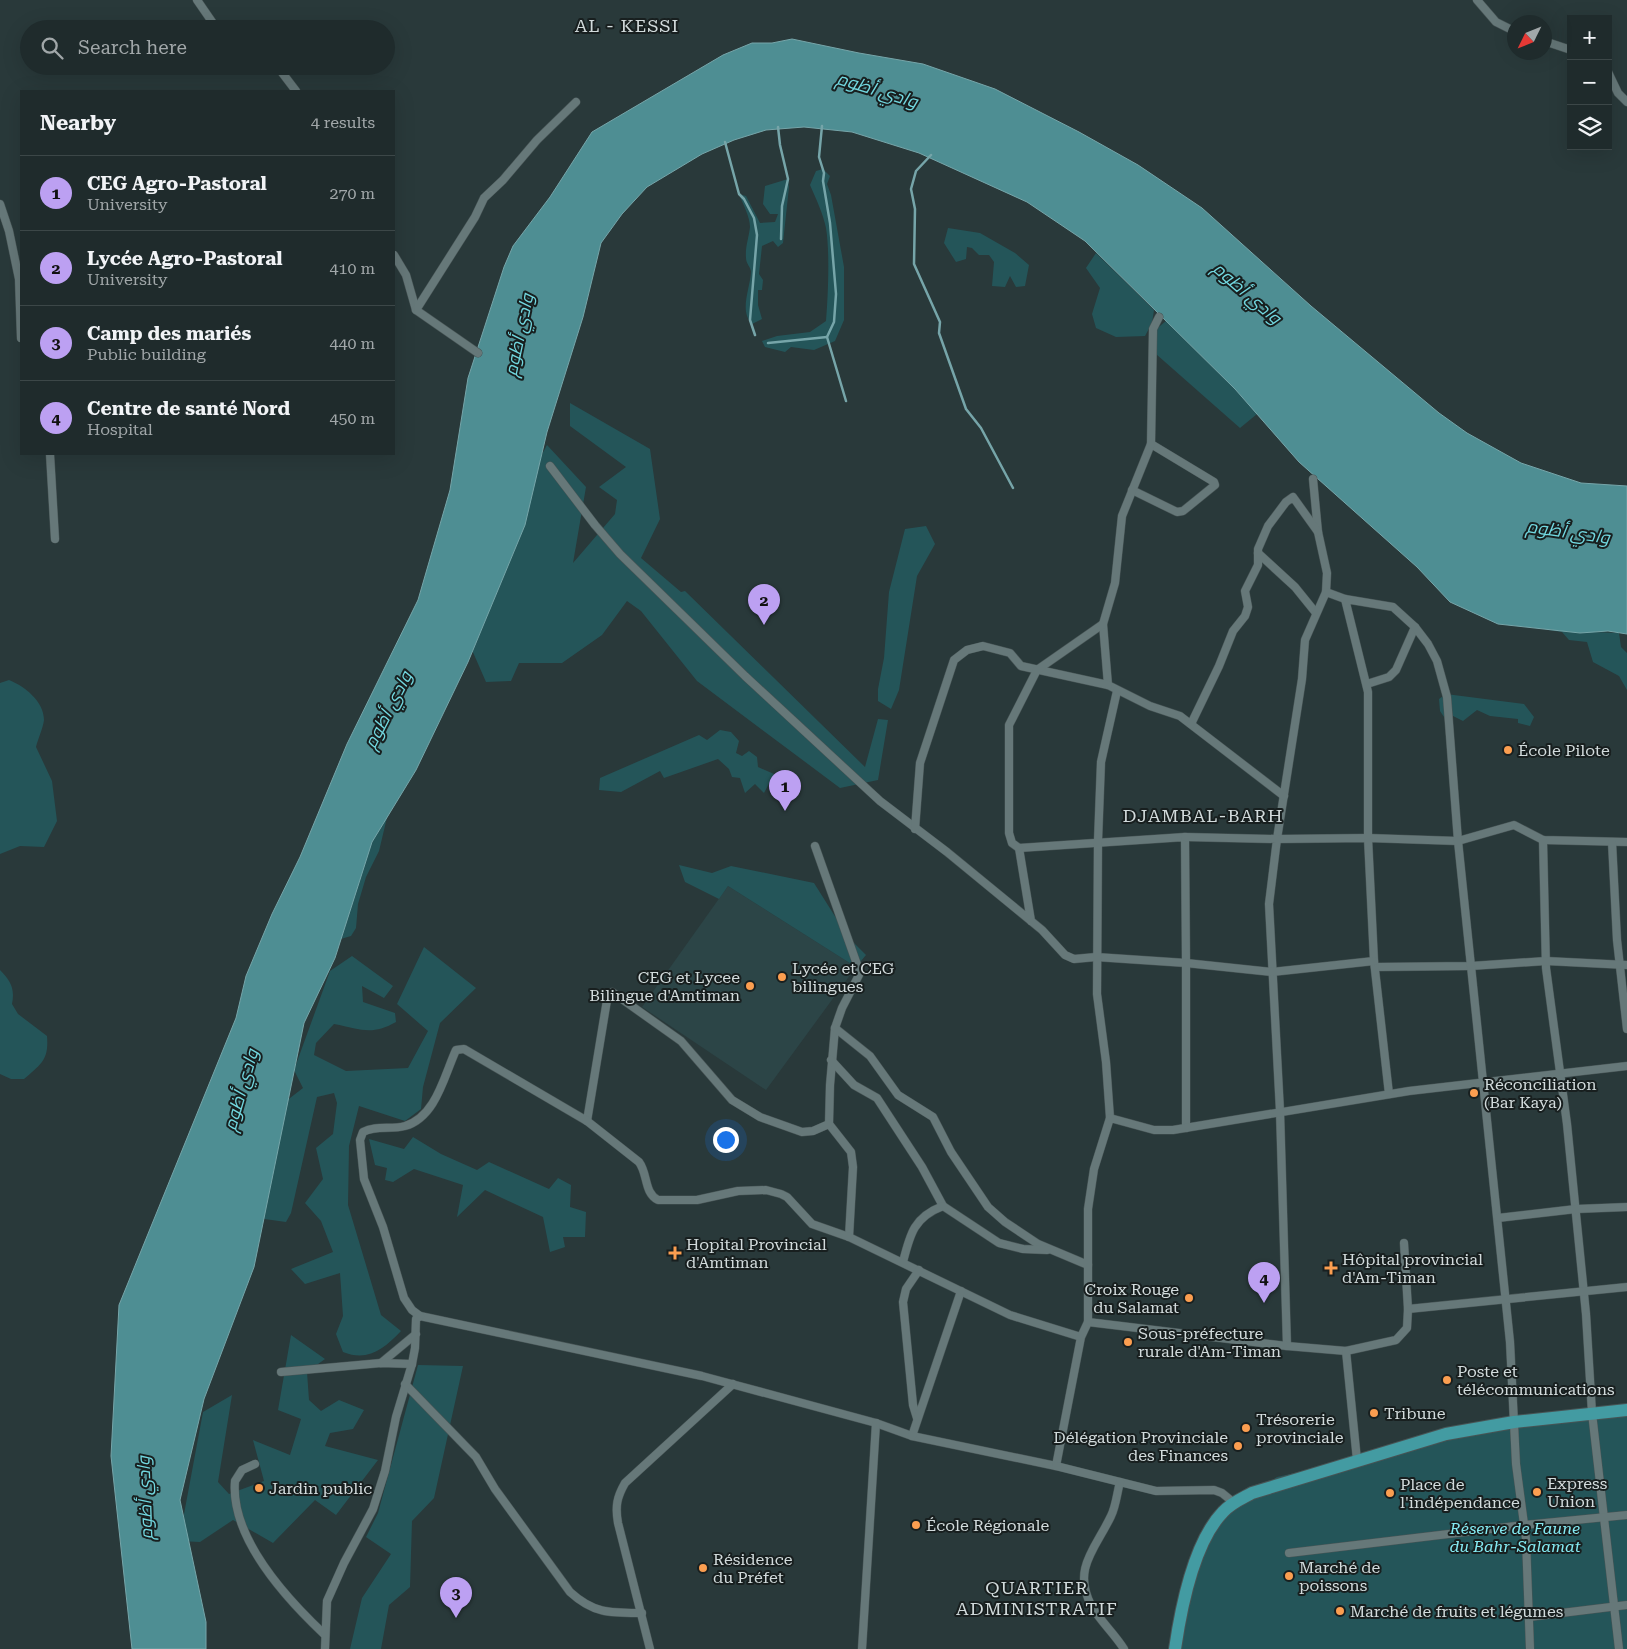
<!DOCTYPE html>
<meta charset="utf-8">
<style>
:root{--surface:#1f2b2c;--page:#2c3738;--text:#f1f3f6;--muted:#a1a7a9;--line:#3c4748;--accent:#bca0f2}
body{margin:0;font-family:"Roboto Serif",Cairo,serif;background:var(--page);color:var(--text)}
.controls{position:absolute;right:15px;top:15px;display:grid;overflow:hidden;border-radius:0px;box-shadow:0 5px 20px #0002}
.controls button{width:45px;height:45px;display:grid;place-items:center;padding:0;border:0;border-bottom:1px solid var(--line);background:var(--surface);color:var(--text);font:25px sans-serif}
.compass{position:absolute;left:1507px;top:15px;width:45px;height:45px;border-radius:50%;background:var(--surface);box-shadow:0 5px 20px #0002;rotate:227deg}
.you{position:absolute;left:725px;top:1139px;width:18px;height:18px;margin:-12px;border:4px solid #fff;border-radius:50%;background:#1a73e8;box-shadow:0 0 0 8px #1a73e833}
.badge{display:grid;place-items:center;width:32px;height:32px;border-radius:50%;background:var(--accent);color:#111;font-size:16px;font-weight:700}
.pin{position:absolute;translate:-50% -41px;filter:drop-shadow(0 1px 2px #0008)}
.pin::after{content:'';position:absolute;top:26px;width:18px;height:15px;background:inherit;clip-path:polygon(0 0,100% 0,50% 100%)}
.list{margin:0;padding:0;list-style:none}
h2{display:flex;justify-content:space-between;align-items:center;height:65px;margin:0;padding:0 20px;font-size:21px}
h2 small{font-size:16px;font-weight:400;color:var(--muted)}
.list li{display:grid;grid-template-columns:32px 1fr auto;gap:15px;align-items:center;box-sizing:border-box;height:75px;padding:0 20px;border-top:1px solid var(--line)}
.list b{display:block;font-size:19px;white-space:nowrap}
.list p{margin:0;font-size:16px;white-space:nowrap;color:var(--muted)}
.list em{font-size:16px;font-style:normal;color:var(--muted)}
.icon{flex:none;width:28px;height:28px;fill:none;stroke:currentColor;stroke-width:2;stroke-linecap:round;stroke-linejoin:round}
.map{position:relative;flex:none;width:1627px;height:1649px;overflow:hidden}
.search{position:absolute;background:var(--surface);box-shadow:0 5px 20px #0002;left:20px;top:20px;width:375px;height:55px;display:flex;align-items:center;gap:12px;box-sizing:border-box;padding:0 18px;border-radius:28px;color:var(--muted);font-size:19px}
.panel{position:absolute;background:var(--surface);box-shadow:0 5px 20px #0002;left:20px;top:90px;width:375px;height:365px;border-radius:0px}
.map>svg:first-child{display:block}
</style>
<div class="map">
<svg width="1627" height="1649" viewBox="0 0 1627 1649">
<rect width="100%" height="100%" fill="#29393a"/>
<polygon fill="#2c4547" points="728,886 856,967 766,1090 642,1007"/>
<g fill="#245559">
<path d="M823,169l7,7 -3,8 4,11 13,72v53l-9,21 -21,9 -23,-3 -6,5 -20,-5 -3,-6 15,-5 33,-4 16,-11c2,-24 4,-69 0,-93 -3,-15 -10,-29 -16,-43l6,-14z"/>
<path d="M788,179l1,8 -6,56 -5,4 -5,-6 -11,5 -3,28 4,6 -1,10h-4v15l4,14 -10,5c-13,-13 -2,-35 -1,-52 0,-5 -5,-8 -5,-14 -1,-11 3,-21 4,-31 0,-10 -7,-23 -11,-33l7,2 14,27 15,-1 3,-8h-8l-7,-10 2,-18z"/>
<polygon points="948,228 980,233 1015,253 1029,265 1025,286 1016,287 1010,276 1005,287 992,286 994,262 989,255 979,255 972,248 967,247 966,259 956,262 944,243"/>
<polygon points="1096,253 1154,310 1152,323 1145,336 1116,337 1096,328 1092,314 1100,288 1086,268"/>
<polygon points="1166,321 1235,389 1257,414 1240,428 1156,354 1155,330"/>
<polygon points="570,403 650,449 660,519 641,558 681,592 685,591 865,767 878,719 888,720 878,780 840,788 697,681 641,611 627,601 602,635 562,663 519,663 511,681 486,682 472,650 534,469 547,445 586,487 573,563 615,514 617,500 599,487 626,467 570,426"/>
<polygon points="926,526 935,544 917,576 899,690 891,709 878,701 878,689 884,658 889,592 905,529"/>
<polygon points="1548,630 1619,633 1621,647 1627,653 1627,690 1619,676 1593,662 1587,642 1569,640 1562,632"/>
<path d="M9,680c15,6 35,21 35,40 -1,8 -6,19 -8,27l16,34 5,40 -13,26 -24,-1 -20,8v-171z"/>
<polygon points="1446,694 1524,704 1534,717 1530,726 1518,723 1518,719 1490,716 1477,710 1463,721 1453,716 1444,717 1440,711 1439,699"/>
<polygon points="720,730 731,732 739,741 736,753 742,756 749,751 757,757 758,767 774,774 764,793 755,784 745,793 740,778 732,777 729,769 718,759 664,778 660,771 621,792 599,790 600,778 699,735 707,740"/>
<polygon points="390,805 379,851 366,877 358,904 356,928 351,936 334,941 343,884"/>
<polygon points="679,865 712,873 731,866 814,883 848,937 866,955 856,967 728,886 719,899 685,882"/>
<path d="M424,947l52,41 -36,35 -17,64 -2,22 -16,12 -46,-15 -10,40 -1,59 33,110 20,16c-17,18 -33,31 -58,21l-7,-18 7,-18 -3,-43 -35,11 -14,-15 42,-17 -12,-31 -16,-18 18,-24 -7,-31 17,-14 4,-31 -3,-10 -17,4 -26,116 -5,9 -42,-6 37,-111 22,-17 -9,-18 36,-99 22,-15 41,30 -9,12 -22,-12 1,16 32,11 1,9c-25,14 -35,7 -62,2l-18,19 -2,12 32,16 62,-3 20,-37 -31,-27z"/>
<path d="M0,970c11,11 15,19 12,34l6,10 29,22c2,24 -6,28 -23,43h-13l-11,-5z"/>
<polygon points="413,1137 441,1154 477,1170 489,1162 549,1189 558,1178 571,1185 570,1207 586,1212 585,1237 563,1237 565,1247 550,1252 543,1217 485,1190 457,1217 463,1185 414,1169 393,1182 385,1180 387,1168 375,1165 369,1139 404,1149"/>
<polygon points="291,1335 325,1359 307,1372 309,1400 321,1411 339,1400 364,1410 353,1429 330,1433 325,1446 378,1460 336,1515 315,1500 273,1543 233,1520 200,1542 179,1541 203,1412 232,1395 218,1482 229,1494 264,1481 253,1440 290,1455 301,1419 278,1410"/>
<polygon points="418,1365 463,1366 434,1498 412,1521 410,1587 389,1605 381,1649 350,1649 362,1598 391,1554 366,1537 378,1513"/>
<polygon points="1627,1410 1627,1649 1176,1649 1187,1591 1221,1513 1277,1477 1526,1421"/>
</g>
<polygon fill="#4e8e93" stroke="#76a5a9" points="792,39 859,53 923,64 995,89 1079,132 1138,165 1202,208 1311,306 1439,413 1467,433 1521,463 1581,483 1627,486 1627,634 1608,631 1580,633 1498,624 1450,602 1417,567 1299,462 1235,389 1085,241 1027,202 919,153 852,132 804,127 766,130 734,140 702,154 647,187 622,214 601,243 583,317 547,432 525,525 468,662 416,770 372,842 335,958 304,1023 254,1267 204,1399 180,1500 206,1622 206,1649 132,1649 111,1456 119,1305 236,1018 246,976 272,914 300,857 347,744 418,600 450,490 468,378 504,267 513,246 550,197 592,132 723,55 752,43 772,43"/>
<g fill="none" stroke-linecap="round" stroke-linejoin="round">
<g stroke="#76a5a9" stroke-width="2.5">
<polyline points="822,126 819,157 824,173 823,181 830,223 836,294 834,322 827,337 846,401"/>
<polyline points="778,127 780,145 788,179 782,206 781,239"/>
<polyline points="725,142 739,194 744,199 754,218 757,235 750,320 755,335"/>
<polyline points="931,155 916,171 911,189 915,209 914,264 940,322 939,333 966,409 981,428 1013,488"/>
<polyline points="768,343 827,337"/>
</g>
<g stroke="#475455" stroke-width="9">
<g id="street">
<polyline points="197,0 217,29"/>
<polyline points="1477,0 1496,22 1514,31"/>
<polyline points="1544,41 1571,50"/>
<polyline points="277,66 296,91"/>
<polyline points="1608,72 1618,93 1627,102"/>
<polyline points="0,204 9,231 19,279 21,338"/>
<polyline points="394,255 406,275 416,310"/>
<polyline points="478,353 416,310 475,217 484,198 503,180 537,140 576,102"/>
<polyline points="50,454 55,539"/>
<polyline points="550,466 595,525 620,554 745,676 880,801 947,852 1042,930 1065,955 1074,959 1096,957 1186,963 1185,837 1019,848 1031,921"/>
<polyline points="1313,479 1318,532 1327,573 1326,592"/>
<polyline points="1132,490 1177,512 1183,511 1215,485 1214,482 1151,444"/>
<polyline points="1258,553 1295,587 1316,613"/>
<polyline points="1345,599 1326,592 1305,640 1302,679 1277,839 1368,838 1458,841 1514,825 1543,840 1627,842"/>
<polyline points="1103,624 1108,685 1150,706 1180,716 1284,796"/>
<polyline points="1367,684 1389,677 1396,670 1415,627"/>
<polyline points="1191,724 1219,666 1233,631 1245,616 1248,607 1245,591 1258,565 1258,549 1268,526 1286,502 1293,497 1318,532"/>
<polyline points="915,829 920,763 954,660 967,650 983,646 1010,653 1021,666 1108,685"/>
<polyline points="1185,837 1277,839 1269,904 1280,1111 1287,1346"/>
<polyline points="1543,840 1546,968 1567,1124 1586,1314 1592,1413 1619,1649"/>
<polyline points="1612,842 1617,940 1627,1029"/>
<polyline points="815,846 859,970 859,975 842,1008 835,1028 830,1085 829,1124 851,1152 853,1167 849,1237"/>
<polyline points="1019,848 1012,843 1009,833 1009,725 1037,670 1103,624 1115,583 1122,516 1151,444 1153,329 1159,317"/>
<polyline points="1375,967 1471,966 1546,961 1627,965"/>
<polyline points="835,1028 870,1056 898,1095 933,1117 951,1152 988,1207 1005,1222 1038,1244 1088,1265"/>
<polyline points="831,1060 854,1085 877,1098 922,1167 943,1206"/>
<polyline points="1389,1094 1374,961 1368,838 1368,692 1345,599 1393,607 1415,627 1428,644 1437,661 1447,697 1458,841 1510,1342 1516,1464 1526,1539 1530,1649"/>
<polyline points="1110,1118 1106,1062 1097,994 1098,841 1101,762 1117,691"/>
<polyline points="587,1121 608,994 612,992 681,1041 732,1100 760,1117 802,1132 813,1131 829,1124"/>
<polyline points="1186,1128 1186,963 1272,972 1374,961"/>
<polyline points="1498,1218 1576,1209 1627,1207"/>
<path d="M903,1262c7,-28 11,-45 40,-56l56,37 24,6 24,1"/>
<polyline points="1408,1309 1627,1287"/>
<polyline points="1088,1322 1287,1346 1346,1351 1396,1340 1407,1328 1408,1309 1404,1243"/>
<path d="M1081,1337l-71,-22 -161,-78 -37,-13 -25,-27 -6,-3 -15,-4 -28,1 -41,9h-39c-14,-7 -10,-26 -19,-38l-52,-41 -123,-72 -8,1c-12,26 -20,67 -51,76 -14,4 -29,-1 -42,6l-3,8 4,39 19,48 21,71 8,12 8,6 282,60 174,47 36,13 144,30 25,-129 7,-15v-113l6,-40 16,-51 44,12h19l236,-39 218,-25"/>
<polyline points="1346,1351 1357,1460"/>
<polyline points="381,1363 416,1334"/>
<polyline points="281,1372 381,1363 412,1364"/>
<path d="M405,1384l71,73 19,32 75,103c24,22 41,21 72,21"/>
<polyline points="917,1418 913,1405 903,1302 906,1289 919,1270"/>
<polyline points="912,1436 961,1291"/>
<path d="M255,1464l-13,6 -7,11c-5,57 52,118 89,153"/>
<polyline points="1056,1466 1156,1491 1214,1490 1222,1493 1233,1502"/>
<path d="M1120,1482c-3,11 -4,24 -9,34 -15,32 -39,52 -20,89 9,16 23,28 33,44"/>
<polyline points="1289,1553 1524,1525 1627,1515"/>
<polyline points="1529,1617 1627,1605"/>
<polyline points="325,1649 327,1601 344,1563 373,1509 385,1471 396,1417 412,1364 415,1348 416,1319 420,1316"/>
<path d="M650,1649l-32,-126c-3,-17 -1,-26 7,-40l108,-99"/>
<polyline points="862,1649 876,1423"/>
</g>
</g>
<g stroke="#475455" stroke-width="14">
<path id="primary" d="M1175,1649c6,-41 19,-107 48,-137 8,-9 18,-13 29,-19l194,-59 68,-12 113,-12"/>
</g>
<use href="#street" stroke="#667879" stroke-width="8"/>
<use href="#primary" stroke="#439ba2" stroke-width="12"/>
</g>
<g fill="#fb9e50" stroke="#181f1f" stroke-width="2">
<circle cx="1508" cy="750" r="5"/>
<circle cx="782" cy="977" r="5"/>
<circle cx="750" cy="986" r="5"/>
<circle cx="1474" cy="1093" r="5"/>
<path d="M672.5 1245.5h5v5h5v5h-5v5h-5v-5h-5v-5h5z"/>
<path d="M1328.5 1260.5h5v5h5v5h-5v5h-5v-5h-5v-5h5z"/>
<circle cx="1189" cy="1298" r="5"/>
<circle cx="1128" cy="1342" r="5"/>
<circle cx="1447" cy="1380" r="5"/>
<circle cx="1374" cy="1413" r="5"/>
<circle cx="1246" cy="1428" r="5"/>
<circle cx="1238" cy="1446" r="5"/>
<circle cx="259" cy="1488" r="5"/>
<circle cx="1537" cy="1492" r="5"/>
<circle cx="1390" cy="1493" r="5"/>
<circle cx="916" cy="1525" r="5"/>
<circle cx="703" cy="1568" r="5"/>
<circle cx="1289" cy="1576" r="5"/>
<circle cx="1340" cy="1611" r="5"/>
</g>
<g text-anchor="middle" stroke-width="4" stroke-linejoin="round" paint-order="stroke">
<g font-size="16" fill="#d2dbdc" stroke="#181f1f" text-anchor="start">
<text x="1518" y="756">École Pilote</text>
<text x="792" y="974">Lycée et CEG<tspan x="792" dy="18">bilingues</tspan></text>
<text x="740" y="983" text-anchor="end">CEG et Lycee<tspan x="740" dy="18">Bilingue d'Amtiman</tspan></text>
<text x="1484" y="1090">Réconciliation<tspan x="1484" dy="18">(Bar Kaya)</tspan></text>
<text x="686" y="1250">Hopital Provincial<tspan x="686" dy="18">d'Amtiman</tspan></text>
<text x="1342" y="1265">Hôpital provincial<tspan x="1342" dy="18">d'Am-Timan</tspan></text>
<text x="1179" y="1295" text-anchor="end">Croix Rouge<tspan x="1179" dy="18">du Salamat</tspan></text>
<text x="1138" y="1339">Sous-préfecture<tspan x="1138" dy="18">rurale d'Am-Timan</tspan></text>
<text x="1457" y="1377">Poste et<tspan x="1457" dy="18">télécommunications</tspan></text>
<text x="1384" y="1419">Tribune</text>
<text x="1256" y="1425">Trésorerie<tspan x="1256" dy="18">provinciale</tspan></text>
<text x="1228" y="1443" text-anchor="end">Délégation Provinciale<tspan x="1228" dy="18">des Finances</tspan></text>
<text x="1547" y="1489">Express<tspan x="1547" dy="18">Union</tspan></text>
<text x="1400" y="1490">Place de<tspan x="1400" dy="18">l'indépendance</tspan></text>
<text x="269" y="1494">Jardin public</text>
<text x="926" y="1531">École Régionale</text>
<text x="713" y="1565">Résidence<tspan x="713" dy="18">du Préfet</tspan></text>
<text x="1299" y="1573">Marché de<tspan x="1299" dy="18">poissons</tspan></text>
<text x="1350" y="1617">Marché de fruits et légumes</text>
</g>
<g font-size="16" font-style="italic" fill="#85ebf3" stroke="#181f1f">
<text x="1515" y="1534">Réserve de Faune<tspan x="1515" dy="18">du Bahr-Salamat</tspan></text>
</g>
<g font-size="18" letter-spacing="1" fill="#d2dbdc" stroke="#181f1f">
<text x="627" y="32">AL - KESSI</text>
<text x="1203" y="822">DJAMBAL-BARH</text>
<text x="1037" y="1594">QUARTIER<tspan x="1037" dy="21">ADMINISTRATIF</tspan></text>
</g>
<g font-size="18" font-style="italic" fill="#72d8e0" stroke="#181f1f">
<text transform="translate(877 90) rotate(17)" y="6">وادي أظوم</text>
<text transform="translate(1247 293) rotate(41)" y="6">وادي أظوم</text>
<text transform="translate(519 335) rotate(-78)" y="6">وادي أظوم</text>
<text transform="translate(1568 532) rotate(8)" y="6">وادي أظوم</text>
<text transform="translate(388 710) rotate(-63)" y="6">وادي أظوم</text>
<text transform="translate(241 1090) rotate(-74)" y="6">وادي أظوم</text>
<text transform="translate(145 1498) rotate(-92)" y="6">وادي أظوم</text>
</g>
</g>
</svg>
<div class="controls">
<button>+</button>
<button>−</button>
<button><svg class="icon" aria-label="layers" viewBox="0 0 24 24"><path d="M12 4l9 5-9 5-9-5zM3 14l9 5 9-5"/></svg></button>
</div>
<svg class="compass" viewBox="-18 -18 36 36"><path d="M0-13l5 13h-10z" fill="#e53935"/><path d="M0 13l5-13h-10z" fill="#a1a7a9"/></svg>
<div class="you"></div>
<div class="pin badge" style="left:785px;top:811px">1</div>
<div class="pin badge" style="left:764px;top:625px">2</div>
<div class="pin badge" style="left:456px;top:1618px">3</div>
<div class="pin badge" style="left:1264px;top:1303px">4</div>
<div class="search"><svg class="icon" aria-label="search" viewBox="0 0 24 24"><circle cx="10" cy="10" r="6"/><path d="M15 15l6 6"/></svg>Search here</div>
<section class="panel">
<h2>Nearby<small>4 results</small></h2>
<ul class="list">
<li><span class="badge">1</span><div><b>CEG Agro-Pastoral</b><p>University</p></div><em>270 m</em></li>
<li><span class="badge">2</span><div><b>Lycée Agro-Pastoral</b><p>University</p></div><em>410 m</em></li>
<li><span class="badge">3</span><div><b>Camp des mariés</b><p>Public building</p></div><em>440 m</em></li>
<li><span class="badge">4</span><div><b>Centre de santé Nord</b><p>Hospital</p></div><em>450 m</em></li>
</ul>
</section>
</div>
